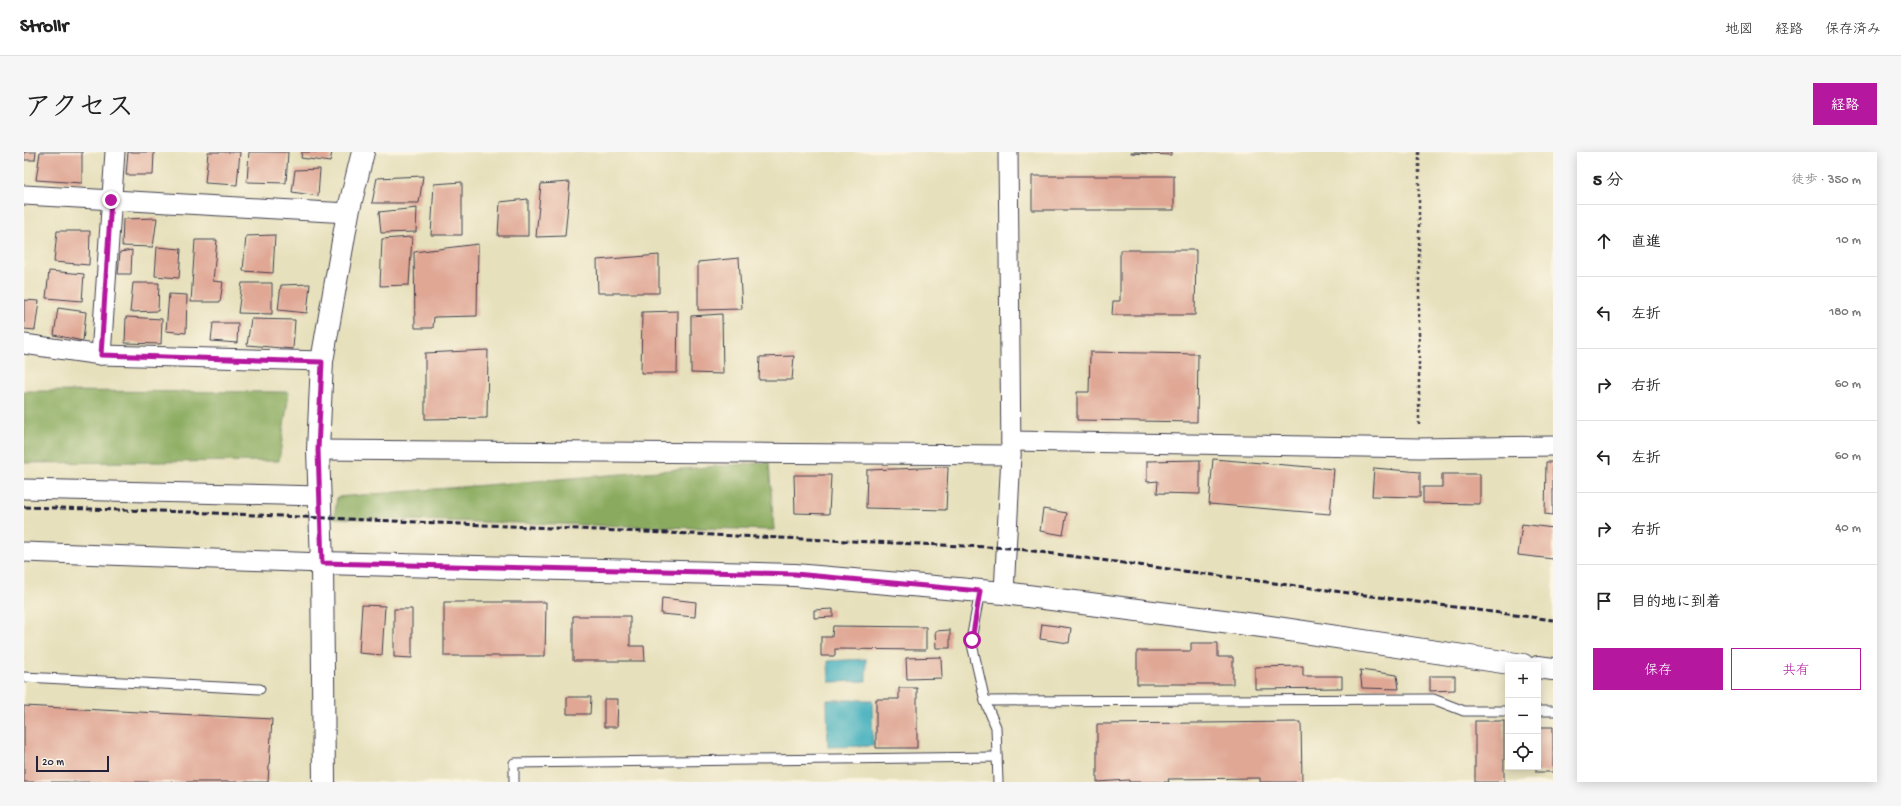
<!DOCTYPE html>
<html lang="ja">
<meta charset="utf-8">
<style>
:root{--surface:#fff;--page:#f6f6f6;--text:#222;--muted:#767676;--line:#e0e0e0;--accent:#b5179e}
body{margin:0;font-family:"Gochi Hand","Klee One",sans-serif;background:var(--page);color:var(--text)}
.controls{position:absolute;right:12px;bottom:12px;display:grid;overflow:hidden;border-radius:0px;box-shadow:0 2px 10px #0003}
.controls button{width:36px;height:36px;display:grid;place-items:center;padding:0;border:0;border-bottom:1px solid var(--line);background:var(--surface);color:var(--text);font:20px sans-serif}
.scale{position:absolute;left:12px;bottom:10px;width:73px;box-sizing:border-box;padding-left:4px;border:2px solid #22223b;border-top:0;font-size:11px;line-height:14px;white-space:nowrap;color:#22223b;-webkit-text-stroke:3px #fcf5e5;paint-order:stroke}
.stop{position:absolute;width:12px;height:12px;margin:-9px;border:3px solid #b5179e;border-radius:50%;background:#fff}
.stop.end{background:#b5179e;border-color:#fff;box-shadow:0 1px 4px #0008}
.list{margin:0;padding:0;list-style:none}
h2{display:flex;justify-content:space-between;align-items:center;height:52px;margin:0;padding:0 16px;font-size:17px}
h2 small{font-size:13px;font-weight:400;color:var(--muted)}
.list li{display:grid;grid-template-columns:26px 1fr auto;gap:12px;align-items:center;box-sizing:border-box;height:72px;padding:0 16px;border-top:1px solid var(--line)}
.list b{display:block;font-size:15px;white-space:nowrap}
.list em{font-size:13px;font-style:normal;color:var(--muted)}
.actions{display:flex;gap:8px;padding:12px 16px}
.actions a{flex:1;padding:9px 0;border:1px solid var(--accent);border-radius:0px;text-align:center;font-size:14px;color:var(--accent)}
.actions .main{background:var(--accent);color:#fff}
.icon{flex:none;width:22px;height:22px;fill:none;stroke:currentColor;stroke-width:2;stroke-linecap:round;stroke-linejoin:round}
.map{position:relative;flex:none;width:1529px;height:630px;overflow:hidden;border-radius:0px}
header{display:flex;align-items:center;gap:24px;box-sizing:border-box;height:56px;padding:0 20px;background:var(--surface);border-bottom:1px solid var(--line)}
header strong{font-size:19px}
nav{display:flex;gap:22px;margin-inline-start:auto;font-size:14px}
.intro{display:flex;align-items:center;justify-content:space-between;box-sizing:border-box;height:96px;padding:0 24px}
h1{margin:0;font-size:28px}
.button{padding:10px 18px;border-radius:0px;background:var(--accent);color:#fff;font-size:14px;font-weight:700}
main{display:flex;gap:24px;padding:0 24px}
aside{flex:1;background:var(--surface);border-radius:0px;box-shadow:0 2px 10px #0003}
.map>svg:first-child{display:block}
</style>
<header>
<strong>Strollr</strong>
<nav><a>地図</a><a>経路</a><a>保存済み</a></nav>
</header>
<div class="intro"><h1>アクセス</h1><a class="button">経路</a></div>
<main>
<div class="map">
<svg width="1529" height="630" viewBox="0 0 1529 630">
<rect width="100%" height="100%" fill="#fcf5e5"/>
<filter id="ink" filterUnits="userSpaceOnUse"><feTurbulence type="fractalNoise" baseFrequency=".025" numOctaves="2"/><feDisplacementMap in="SourceGraphic" scale="8" xChannelSelector="R" yChannelSelector="G"/><feConvolveMatrix kernelMatrix="1 2 1 2 8 2 1 2 1" color-interpolation-filters="sRGB"/></filter>
<filter id="wash" filterUnits="userSpaceOnUse"><feTurbulence type="fractalNoise" baseFrequency=".012" numOctaves="4" result="noise"/><feDisplacementMap in="SourceGraphic" scale="16" xChannelSelector="R" yChannelSelector="G"/><feGaussianBlur stdDeviation="0.9" result="paint"/><feColorMatrix in="noise" values="0 0 0 0 0 0 0 0 0 0 0 0 0 0 0 0 0 1.4 0 .05"/><feComposite in="paint" operator="in"/></filter>
<g filter="url(#wash)">
<rect width="100%" height="100%" fill="#e6e0bc"/>
<g fill="#8aab5f" stroke="#56664d">
<polygon points="0,239 265,240 255,309 0,311"/>
<polygon points="745,310 750,378 310,366 313,345"/>
</g>
<g fill="#40afbd" stroke="#31687c">
<polygon points="842,507 842,529 805,530 804,509"/>
<polygon points="803,548 848,548 849,594 804,595"/>
</g>
<g id="blocks">
<g fill="#e0a795">
<polygon points="0,0 12,0 11,8 0,8"/>
<polygon points="16,0 58,0 58,31 12,28"/>
<polygon points="104,0 130,0 129,23 102,23"/>
<polygon points="184,0 216,0 213,33 181,31"/>
<polygon points="225,0 264,0 262,31 223,30"/>
<polygon points="278,0 308,0 306,10 277,6"/>
<polygon points="1107,0 1147,0 1147,3 1107,1"/>
<polygon points="296,17 294,44 268,40 271,18"/>
<polygon points="399,24 395,51 348,51 353,26"/>
<rect x="1008" y="24" width="142" height="34"/>
<polygon points="438,30 438,83 407,83 410,32"/>
<polygon points="546,30 541,84 512,85 517,32"/>
<polygon points="504,47 504,84 474,84 476,50"/>
<polygon points="393,56 392,80 357,81 355,60"/>
<polygon points="133,66 129,95 98,94 99,67"/>
<polygon points="33,79 66,79 65,113 30,110"/>
<polygon points="251,83 249,121 219,119 222,84"/>
<polygon points="388,85 385,133 356,134 358,87"/>
<polygon points="171,88 193,88 189,129 199,130 196,150 167,150"/>
<polygon points="454,92 453,164 410,165 409,176 391,176 390,100"/>
<polygon points="133,95 157,97 155,126 131,124"/>
<polygon points="108,98 107,122 94,122 96,100"/>
<polygon points="1096,98 1172,98 1171,163 1088,163 1089,149 1096,149"/>
<polygon points="635,103 635,141 574,141 573,108"/>
<polygon points="715,106 718,157 674,158 674,110"/>
<polygon points="25,119 60,122 58,149 22,146"/>
<polygon points="109,131 135,131 134,159 106,160"/>
<polygon points="218,131 248,131 248,162 214,161"/>
<polygon points="286,132 283,161 254,158 257,133"/>
<polygon points="145,142 163,143 162,181 142,179"/>
<polygon points="0,148 15,149 11,178 0,177"/>
<polygon points="34,156 62,160 59,189 30,183"/>
<polygon points="654,159 653,221 617,221 618,160"/>
<polygon points="698,162 699,222 667,221 667,164"/>
<polygon points="102,165 138,167 137,192 101,191"/>
<polygon points="227,167 271,168 269,197 223,193"/>
<polygon points="189,171 214,171 213,191 187,189"/>
<polygon points="464,198 463,266 401,267 401,201"/>
<polygon points="1066,200 1174,202 1173,270 1053,268 1053,240 1065,240"/>
<polygon points="770,204 768,228 735,228 736,205"/>
<polygon points="1189,307 1310,317 1306,362 1185,352"/>
<polygon points="1176,308 1176,342 1133,341 1134,329 1123,330 1123,309"/>
<polygon points="1522,310 1529,310 1529,363 1521,362"/>
<polygon points="924,315 922,358 842,356 843,318"/>
<polygon points="1350,316 1396,320 1396,345 1348,344"/>
<polygon points="1418,322 1456,322 1456,352 1399,351 1399,335 1418,335"/>
<polygon points="770,323 807,323 805,362 771,361"/>
<polygon points="1019,357 1043,361 1039,383 1016,379"/>
<polygon points="1498,372 1529,376 1529,407 1494,403"/>
<polygon points="638,446 672,450 671,465 637,462"/>
<polygon points="420,450 522,450 521,504 420,504"/>
<polygon points="338,453 361,454 358,503 335,501"/>
<polygon points="370,457 388,457 388,506 370,505"/>
<polygon points="809,457 809,465 790,466 790,458"/>
<polygon points="549,464 606,464 606,494 620,494 621,509 549,509"/>
<polygon points="1018,472 1047,476 1045,491 1016,487"/>
<polygon points="809,474 902,475 902,498 811,497 811,504 797,504 797,485 808,485"/>
<polygon points="926,478 926,496 912,496 911,479"/>
<polygon points="1167,491 1194,491 1194,505 1209,505 1209,532 1113,532 1113,499 1167,499"/>
<polygon points="917,505 918,526 883,527 882,506"/>
<polygon points="1279,514 1279,524 1318,524 1318,536 1231,537 1231,515"/>
<polygon points="1336,518 1373,523 1375,537 1338,536"/>
<polygon points="1406,524 1431,524 1431,538 1406,539"/>
<polygon points="875,536 893,536 893,596 852,596 852,547 875,547"/>
<polygon points="543,545 567,545 566,562 543,562"/>
<polygon points="580,547 594,547 593,575 580,575"/>
<polygon points="0,554 248,567 244,630 0,630"/>
<rect x="1451" y="569" width="29" height="61"/>
<polygon points="1277,570 1278,630 1236,630 1236,626 1144,627 1145,630 1105,630 1105,628 1073,630 1073,572"/>
<polygon points="1514,575 1529,575 1529,620 1512,620 1512,615 1514,615"/>
</g>
</g>
</g>
<g filter="url(#ink)">
<use href="#blocks" fill-opacity="0" stroke="#3f3e4e" stroke-width="1"/>
<g fill="none" stroke-linecap="round" stroke-linejoin="round">
<g stroke="#3f3e4e" stroke-width="11">
<g id="service">
<polyline points="956,439 947,488 961,549 972,575 974,630"/>
<polyline points="0,525 236,537"/>
<polyline points="961,549 1409,547 1440,559 1484,559"/>
<polyline points="1514,559 1529,559"/>
<polyline points="490,630 490,611 973,605"/>
</g>
</g>
<g stroke="#3f3e4e" stroke-width="21">
<g id="minor">
<polyline points="0,43 324,61"/>
<polyline points="0,192 77,203 298,209"/>
<polyline points="77,203 91,0"/>
<polyline points="987,289 1395,296 1529,294"/>
<polyline points="294,298 987,303"/>
<polyline points="0,337 295,344"/>
<polyline points="0,400 298,411"/>
<polyline points="980,441 987,303 984,0"/>
</g>
</g>
<g stroke="#3f3e4e" stroke-width="24">
<g id="tertiary">
<polyline points="298,411 771,423 980,441 1246,475 1499,513"/>
<polyline points="1514,515 1529,517"/>
<polyline points="300,630 298,411 294,298 298,209 324,61 339,0"/>
</g>
</g>
<polyline stroke="#3f3e4e" stroke-width="2.5" stroke-dasharray="3 3" stroke-linecap="butt" points="1395,0 1395,273"/>
<use href="#service" stroke="#fff" stroke-width="9"/>
<use href="#minor" stroke="#fff" stroke-width="19"/>
<use href="#tertiary" stroke="#fff" stroke-width="22"/>
<polyline stroke="#22223b" stroke-width="3" stroke-dasharray="6 3" stroke-linecap="butt" points="0,355 164,360 986,396 1529,468"/>
</g>
</g>
<g fill="none" stroke-linecap="round" stroke-linejoin="round" filter="url(#ink)">
<polyline stroke="#b5179e" stroke-width="5" points="87,48 77,203 298,210 294,298 298,411 771,422 956,439 948,488"/>
</g>
</svg>
<div class="controls">
<button>+</button>
<button>−</button>
<button><svg class="icon" aria-label="locate" viewBox="0 0 24 24"><circle cx="12" cy="12" r="6"/><path d="M12 2v4M12 18v4M2 12h4M18 12h4"/></svg></button>
</div>
<div class="scale">20 m</div>
<div class="stop" style="left:948px;top:488px"></div>
<div class="stop end" style="left:87px;top:48px"></div>
</div>
<aside>
<h2>5 分<small>徒歩 · 350 m</small></h2>
<ul class="list">
<li><svg class="icon" aria-label="ahead" viewBox="0 0 24 24"><path d="M12 20V5M6 11l6-6 6 6"/></svg><div><b>直進</b></div><em>10 m</em></li>
<li><svg class="icon" aria-label="left" viewBox="0 0 24 24"><path d="M17 20v-9H6M10 6l-5 5 5 5"/></svg><div><b>左折</b></div><em>180 m</em></li>
<li><svg class="icon" aria-label="right" viewBox="0 0 24 24"><path d="M7 20v-9h11M14 6l5 5-5 5"/></svg><div><b>右折</b></div><em>60 m</em></li>
<li><svg class="icon" aria-label="left" viewBox="0 0 24 24"><path d="M17 20v-9H6M10 6l-5 5 5 5"/></svg><div><b>左折</b></div><em>60 m</em></li>
<li><svg class="icon" aria-label="right" viewBox="0 0 24 24"><path d="M7 20v-9h11M14 6l5 5-5 5"/></svg><div><b>右折</b></div><em>40 m</em></li>
<li><svg class="icon" aria-label="arrive" viewBox="0 0 24 24"><path d="M6 21V4h12l-3 4 3 4H6"/></svg><div><b>目的地に到着</b></div></li>
</ul>
<div class="actions"><a class="main">保存</a><a>共有</a></div>
</aside>
</main>
